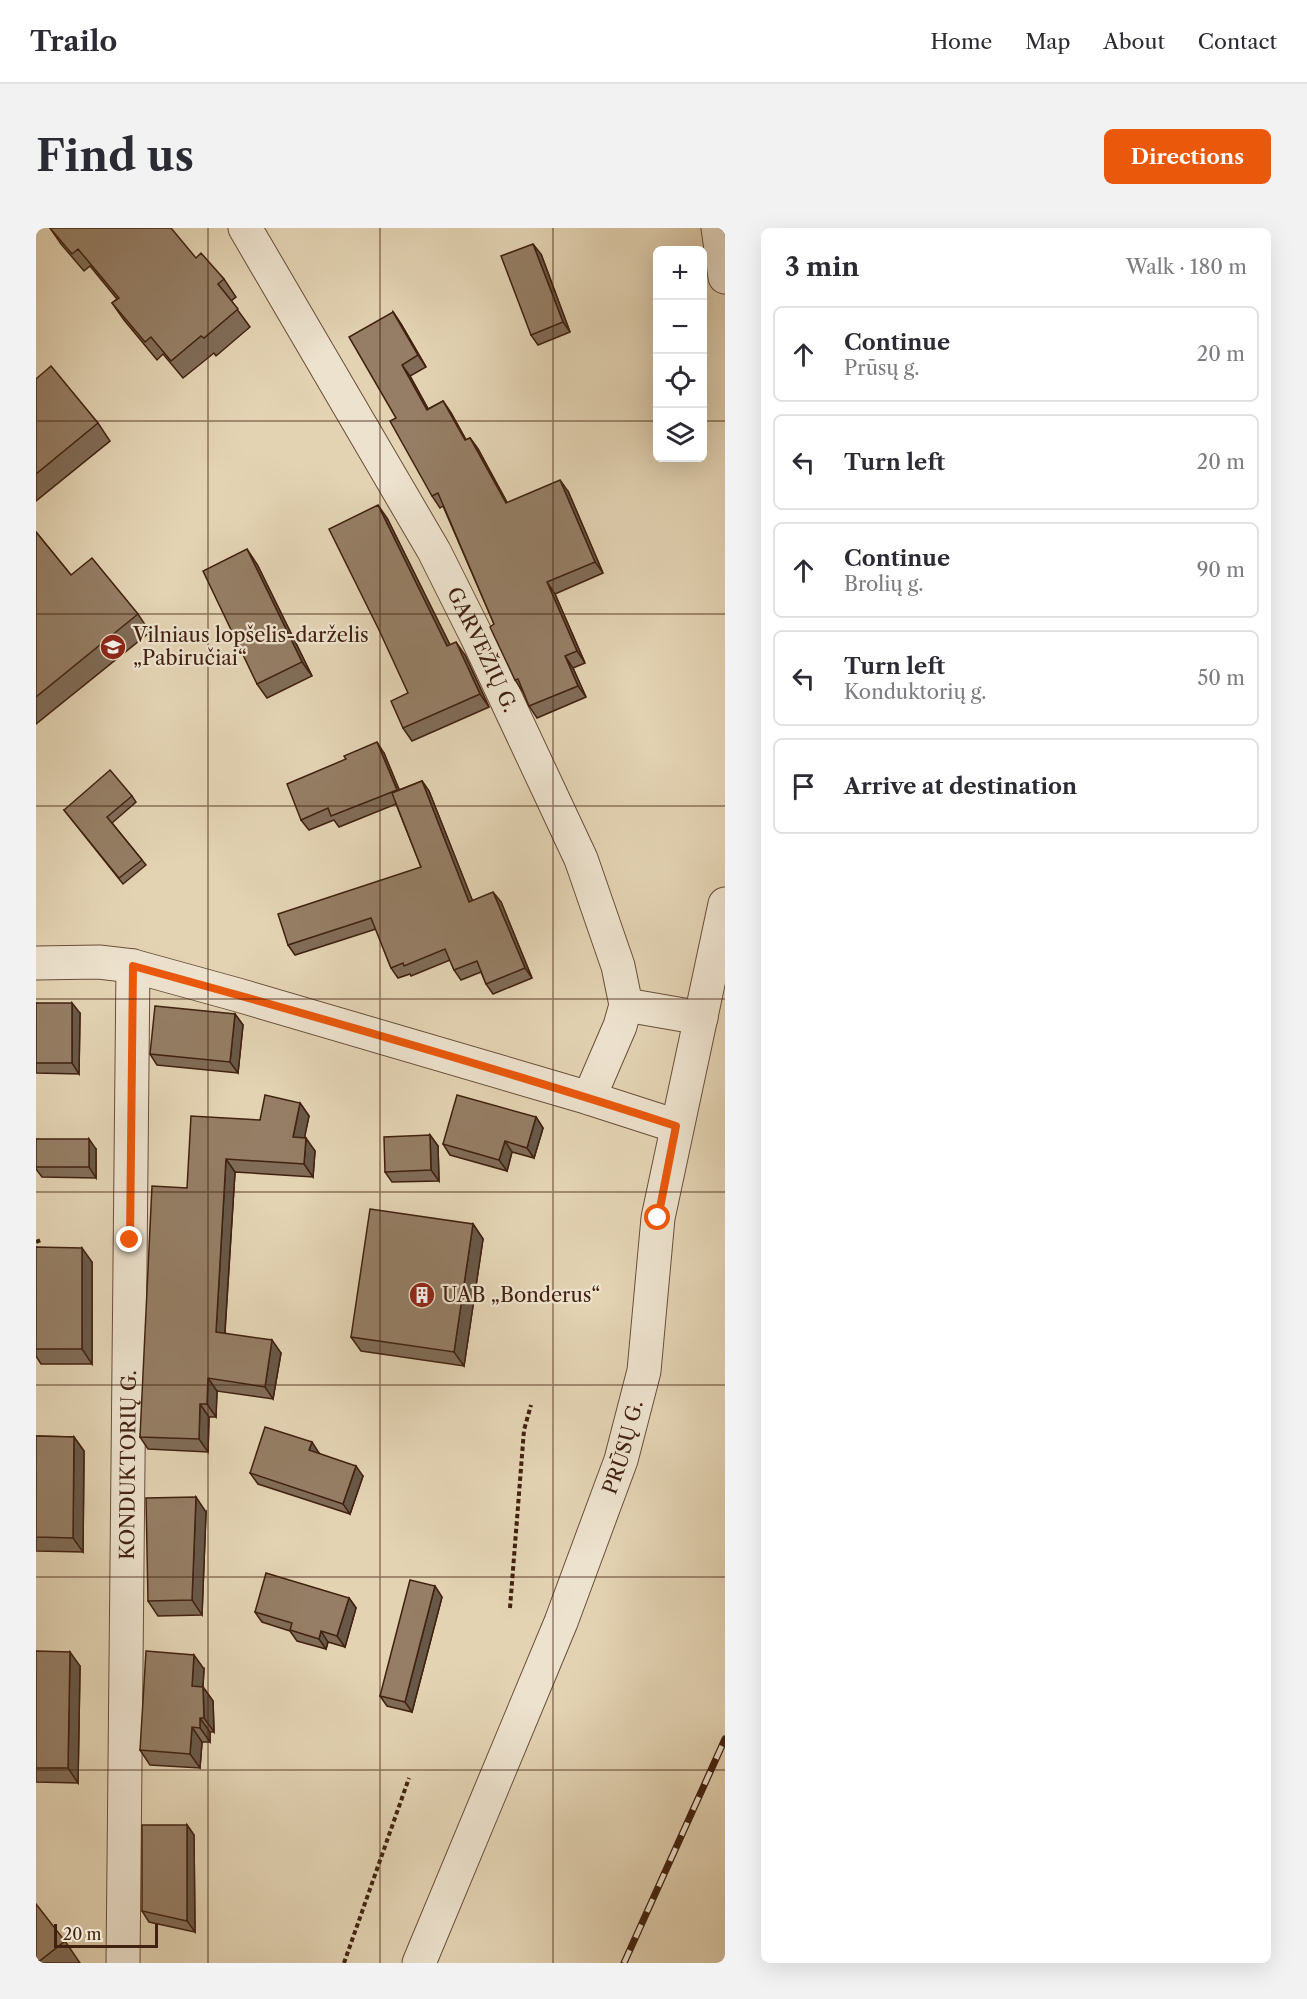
<!DOCTYPE html>
<meta charset="utf-8">
<style>
:root{--surface:#fff;--page:#f2f2f3;--text:#2b2b33;--muted:#7c7c81;--line:#e1e1e2;--accent:#ea580c}
body{margin:0;font-family:"Libre Caslon Text",serif;background:var(--page);color:var(--text)}
.controls{position:absolute;right:18px;top:18px;display:grid;overflow:hidden;border-radius:9px;box-shadow:0 6px 24px #0002}
.controls button{width:54px;height:54px;display:grid;place-items:center;padding:0;border:0;border-bottom:2px solid var(--line);background:var(--surface);color:var(--text);font:30px sans-serif}
.scale{position:absolute;left:18px;bottom:15px;width:104px;box-sizing:border-box;padding-left:6px;border:3px solid #412110;border-top:0;font-size:16px;line-height:21px;white-space:nowrap;color:#412110;-webkit-text-stroke:4px #ede2ce;paint-order:stroke}
.stop{position:absolute;width:18px;height:18px;margin:-14px;border:4px solid #ea580c;border-radius:50%;background:#fff}
.stop.end{background:#ea580c;border-color:#fff;box-shadow:0 2px 6px #0008}
.list{margin:0;padding:0;list-style:none}
h2{display:flex;justify-content:space-between;align-items:center;height:78px;margin:0;padding:0 24px;font-size:26px}
h2 small{font-size:20px;font-weight:400;color:var(--muted)}
.list li{display:grid;grid-template-columns:39px 1fr auto;gap:18px;align-items:center;box-sizing:border-box;height:96px;margin:0 12px 12px;padding:0 12px;border:2px solid var(--line);border-radius:9px}
.list b{display:block;font-size:22px;white-space:nowrap}
.list p{margin:0;font-size:20px;white-space:nowrap;color:var(--muted)}
.list em{font-size:20px;font-style:normal;color:var(--muted)}
.icon{flex:none;width:33px;height:33px;fill:none;stroke:currentColor;stroke-width:2;stroke-linecap:round;stroke-linejoin:round}
.map{position:relative;flex:none;width:689px;height:1735px;overflow:hidden;border-radius:9px}
header{display:flex;align-items:center;gap:36px;box-sizing:border-box;height:84px;padding:0 30px;background:var(--surface);border-bottom:2px solid var(--line)}
header strong{font-size:28px}
nav{display:flex;gap:33px;margin-inline-start:auto;font-size:21px}
.intro{display:flex;align-items:center;justify-content:space-between;box-sizing:border-box;height:144px;padding:0 36px}
h1{margin:0;font-size:42px}
.button{padding:15px 27px;border-radius:9px;background:var(--accent);color:#fff;font-size:21px;font-weight:700}
main{display:flex;gap:36px;padding:0 36px}
aside{flex:1;background:var(--surface);border-radius:9px;box-shadow:0 6px 24px #0002}
.map>svg:first-child{display:block}
</style>
<header>
<strong>Trailo</strong>
<nav><a>Home</a><a>Map</a><a>About</a><a>Contact</a></nav>
</header>
<div class="intro"><h1>Find us</h1><a class="button">Directions</a></div>
<main>
<div class="map">
<svg width="689" height="1735" viewBox="0 0 689 1735">
<rect width="100%" height="100%" fill="#e3d3b3"/>
<filter id="stains"><feTurbulence type="fractalNoise" baseFrequency=".00333" numOctaves="4"/><feColorMatrix values="0 0 0 0 .2 0 0 0 0 .09 0 0 0 0 .02 0 0 0 .5 -.17"/></filter>
<radialGradient id="worn" r=".72"><stop offset=".6" stop-color="#630" stop-opacity="0"/><stop offset="1" stop-color="#630" stop-opacity=".3"/></radialGradient>
<g fill="none" stroke-linecap="round" stroke-linejoin="round">
<g stroke="#6a4e39" stroke-width="35">
<g id="minor">
<path id="s1" d="M209,0l189,323 43,86 104,222 37,107 8,39 -6,21 -31,72"/>
<polyline points="682,0 689,49"/>
<polyline points="0,735 63,734 97,738 202,767 553,870 640,898"/>
<polyline points="590,777 665,790"/>
<path id="s2" d="M87,1735l10,-997"/>
<path id="s3" d="M383,1735l142,-341 60,-162 23,-89 14,-153 67,-314"/>
</g>
</g>
<g stroke="#412110" stroke-width="4" stroke-dasharray="4.5 3" stroke-linecap="butt">
<polyline points="0,1014 5,1012"/>
<polyline points="474,1380 488,1202 495,1177"/>
<polyline points="308,1735 373,1550"/>
</g>
<use href="#minor" stroke="#ede2ce" stroke-width="33"/>
<g stroke="#412110" stroke-width="7">
<polyline id="rail" points="588,1735 689,1511"/>
</g>
<use href="#rail" stroke="#ede2ce" stroke-width="4.5" stroke-dasharray="14" stroke-linecap="butt"/>
</g>
<g fill="#806c57" stroke="#412110" stroke-width="1.5">
<polygon points="14,0 160,30 188,51 200,69 195,73 214,99 180,128 178,125 147,150 127,126 121,132 88,92 76,75 81,71 54,38 48,43 25,16"/>
<polygon points="505,26 534,104 502,117 495,107"/>
<polygon points="357,84 365,96 390,139 374,148 392,181 407,173 415,185 430,212 434,210 442,221 471,275 532,263 567,345 519,366 549,435 537,440 550,469 501,490 493,478 487,464 479,452 458,396 407,278 404,280 396,268 360,190"/>
<polygon points="0,151 62,195 74,213 0,273"/>
<polygon points="351,290 414,417 429,427 453,479 376,513 367,500 372,465"/>
<polygon points="0,304 35,347 102,386 114,404 0,496"/>
<polygon points="221,336 276,448 231,470 221,456"/>
<polygon points="348,525 363,562 386,553 393,563 436,672 465,674 496,750 457,766 450,756 445,744 425,752 418,742 414,732 375,748 374,746 362,750 355,740 340,701 259,727 252,717 385,639 360,576 303,599 298,592 273,602 265,592"/>
<polygon points="96,568 100,574 76,595 110,637 87,656 28,582"/>
<polygon points="0,775 44,785 43,846 0,845"/>
<polygon points="199,786 207,797 202,845 121,837 114,826"/>
<polygon points="264,875 273,888 268,910 279,923 277,949 199,944 189,1105 245,1125 237,1171 181,1163 180,1189 173,1189 172,1224 112,1221 104,1209 151,960 224,892"/>
<polygon points="500,889 507,900 498,930 476,924 471,943 414,927 407,916"/>
<polygon points="394,907 402,918 403,953 356,954 349,944"/>
<polygon points="0,911 60,921 60,950 6,949 0,941"/>
<polygon points="437,996 447,1011 428,1138 325,1123 315,1109"/>
<polygon points="0,1019 56,1034 56,1136 5,1136 0,1128"/>
<polygon points="0,1208 38,1209 48,1223 47,1324 0,1323"/>
<polygon points="283,1225 283,1226 327,1248 314,1286 222,1256 214,1245"/>
<polygon points="170,1284 166,1387 122,1388 112,1373"/>
<polygon points="406,1369 376,1484 351,1478 344,1468"/>
<polygon points="313,1370 320,1380 309,1419 292,1414 290,1421 261,1413 254,1403 226,1394 219,1384"/>
<polygon points="0,1423 44,1438 42,1555 0,1554"/>
<polygon points="168,1441 167,1459 177,1473 178,1504 174,1504 174,1514 166,1514 164,1540 114,1537 104,1522"/>
<polygon points="151,1597 158,1607 159,1704 113,1694 106,1683"/>
<polygon points="29,1713 44,1735 0,1735"/>
</g>
<g fill="#685847" stroke="#412110" stroke-width="1.5">
<polygon points="497,16 505,26 534,104 527,94"/>
<polygon points="357,84 365,96 390,139 382,127"/>
<polygon points="366,137 374,148 399,193 391,182"/>
<polygon points="407,173 415,185 437,224 429,212"/>
<polygon points="434,210 442,221 478,287 470,275"/>
<polygon points="524,252 532,263 567,345 559,334"/>
<polygon points="342,277 351,290 421,431 411,418"/>
<polygon points="211,321 221,336 276,448 266,434"/>
<polygon points="511,354 519,366 549,435 541,423"/>
<polygon points="420,414 429,427 453,479 444,466"/>
<polygon points="529,428 537,440 550,469 542,458"/>
<polygon points="341,514 348,525 368,573 361,562"/>
<polygon points="386,553 393,563 441,684 433,674"/>
<polygon points="457,664 465,674 496,750 489,740"/>
<polygon points="36,775 44,785 43,846 36,835"/>
<polygon points="199,786 207,797 202,845 194,834"/>
<polygon points="264,875 273,888 266,922 257,909"/>
<polygon points="500,889 507,900 498,930 491,920"/>
<polygon points="394,907 402,918 403,953 395,942"/>
<polygon points="270,910 279,923 277,949 268,936"/>
<polygon points="53,911 60,921 60,950 53,939"/>
<polygon points="469,913 476,924 471,943 463,932"/>
<polygon points="190,931 199,944 188,1116 180,1104"/>
<polygon points="437,996 447,1011 428,1138 418,1124"/>
<polygon points="46,1020 56,1034 56,1136 46,1121"/>
<polygon points="236,1112 245,1125 237,1171 229,1159"/>
<polygon points="172,1150 181,1163 180,1189 171,1176"/>
<polygon points="164,1176 173,1189 172,1224 163,1211"/>
<polygon points="38,1209 48,1223 47,1324 37,1310"/>
<polygon points="276,1214 283,1225 281,1233 273,1222"/>
<polygon points="320,1238 327,1248 314,1286 307,1276"/>
<polygon points="160,1269 170,1284 166,1387 156,1372"/>
<polygon points="399,1358 406,1369 376,1484 369,1474"/>
<polygon points="313,1370 320,1380 309,1419 301,1408"/>
<polygon points="285,1403 292,1414 290,1421 283,1411"/>
<polygon points="34,1424 44,1438 42,1555 32,1540"/>
<polygon points="158,1427 168,1441 166,1472 156,1458"/>
<polygon points="167,1459 177,1473 178,1504 168,1490"/>
<polygon points="164,1490 174,1504 174,1514 164,1500"/>
<polygon points="156,1499 166,1514 164,1540 154,1526"/>
<polygon points="151,1597 158,1607 159,1704 151,1693"/>
</g>
<g fill="#957e65" stroke="#412110" stroke-width="1.5">
<polygon points="14,0 135,0 160,30 165,25 188,51 182,56 202,81 168,110 165,108 135,133 115,109 109,114 76,75 83,70 42,21 36,26"/>
<polygon points="497,16 527,94 495,107 465,28"/>
<polygon points="357,84 382,127 366,137 391,182 407,173 429,212 434,210 470,275 524,252 559,334 511,354 541,423 529,428 542,458 493,478 482,451 479,452 454,399 458,396 402,265 396,268 354,193 360,190 313,109"/>
<polygon points="15,138 62,195 0,246 0,151"/>
<polygon points="342,277 411,418 420,414 444,466 367,500 355,473 372,465 343,402 293,301"/>
<polygon points="0,304 35,347 56,330 102,386 0,469"/>
<polygon points="211,321 266,434 221,456 167,343"/>
<polygon points="341,514 361,562 295,588 292,580 265,592 251,556 310,531 308,528"/>
<polygon points="74,542 96,568 71,589 106,632 83,650 28,582"/>
<polygon points="386,553 433,674 457,664 489,740 450,756 441,733 418,742 409,721 368,738 367,735 355,740 335,690 252,717 242,686 385,639 356,565"/>
<rect x="0" y="775" width="36" height="60"/>
<polygon points="119,778 199,786 194,834 114,826"/>
<polygon points="229,867 264,875 257,909 270,910 268,936 190,931 180,1104 236,1112 229,1159 172,1150 171,1176 164,1176 163,1211 104,1209 116,958 151,960 155,888 224,892"/>
<polygon points="421,867 500,889 491,920 469,913 463,932 407,916"/>
<polygon points="394,907 395,942 349,944 348,909"/>
<rect x="0" y="911" width="53" height="28"/>
<polygon points="334,981 437,996 418,1124 315,1109"/>
<polygon points="0,1019 46,1020 46,1121 0,1121"/>
<polygon points="229,1199 276,1214 273,1222 320,1238 307,1276 214,1245"/>
<polygon points="0,1208 38,1209 37,1310 0,1309"/>
<polygon points="160,1269 156,1372 112,1373 110,1270"/>
<polygon points="230,1345 313,1370 301,1408 285,1403 283,1411 254,1402 256,1395 219,1384"/>
<polygon points="374,1352 399,1358 369,1474 344,1468"/>
<polygon points="0,1423 34,1424 32,1540 0,1540"/>
<polygon points="110,1423 158,1427 156,1458 167,1459 168,1490 164,1490 164,1500 156,1499 154,1526 104,1522"/>
<polygon points="106,1597 151,1597 151,1693 106,1683"/>
<polygon points="0,1676 29,1713 1,1735 0,1735"/>
</g>
<g fill="none" stroke-linecap="round" stroke-linejoin="round">
<path stroke="#ea580c" stroke-width="8" d="M94,1012l3,-274c182,50 364,102 543,160l-18,92"/>
</g>
<path fill="none" stroke="#412110" stroke-width="1.5" stroke-opacity="0.55" d="M172,0v1735M344,0v1735M517,0v1735M0,193h622M666,193h23M0,386h689M0,578h689M0,771h689M0,964h689M0,1157h689M0,1349h689M0,1542h689"/>
<defs>
<g id="school-disc" transform="scale(1.35)"><circle r="9.5" fill="#8f2418" stroke="#ede2ce"/><path d="M0-5L7-2L0 1L-7-2ZM-4 1L0 2.5L4 1V4Q0 6-4 4Z" fill="#fff"/></g>
<g id="building-disc" transform="scale(1.35)"><circle r="9.5" fill="#8f2418" stroke="#ede2ce"/><path d="M-4-6H4V6H1V3H-1V6H-4ZM-2.5-4.3h1.7v1.8h-1.7ZM.8-4.3h1.7v1.8H.8ZM-2.5-1h1.7V.8h-1.7ZM.8-1h1.7V.8H.8Z" fill="#fff"/></g>
</defs>
<g fill-rule="evenodd">
<use href="#school-disc" x="77" y="419"/>
<use href="#building-disc" x="386" y="1067"/>
</g>
<g text-anchor="middle" stroke-width="4.5" stroke-linejoin="round" paint-order="stroke">
<g font-size="20" fill="#412110" stroke="#ede2ce" text-anchor="start">
<text x="97" y="414">Vilniaus lopšelis-darželis<tspan x="97" dy="23">„Pabiručiai“</tspan></text>
<text x="406" y="1074">UAB „Bonderus“</text>
</g>
<g font-size="20" fill="#412110" stroke="#ede2ce">
<text dy="7" stroke="none"><textPath href="#s1" startOffset="484">GARVEŽIŲ G.</textPath></text>
<text dy="7" stroke="none"><textPath href="#s3" startOffset="555">PRŪSŲ G.</textPath></text>
<text dy="7" stroke="none"><textPath href="#s2" startOffset="498">KONDUKTORIŲ G.</textPath></text>
</g>
</g>
<rect width="100%" height="100%" filter="url(#stains)"/>
<rect width="100%" height="100%" fill="url(#worn)"/>
</svg>
<div class="controls">
<button>+</button>
<button>−</button>
<button><svg class="icon" aria-label="locate" viewBox="0 0 24 24"><circle cx="12" cy="12" r="6"/><path d="M12 2v4M12 18v4M2 12h4M18 12h4"/></svg></button>
<button><svg class="icon" aria-label="layers" viewBox="0 0 24 24"><path d="M12 4l9 5-9 5-9-5zM3 14l9 5 9-5"/></svg></button>
</div>
<div class="scale">20 m</div>
<div class="stop" style="left:622px;top:990px"></div>
<div class="stop end" style="left:94px;top:1012px"></div>
</div>
<aside>
<h2>3 min<small>Walk · 180 m</small></h2>
<ul class="list">
<li><svg class="icon" aria-label="ahead" viewBox="0 0 24 24"><path d="M12 20V5M6 11l6-6 6 6"/></svg><div><b>Continue</b><p>Prūsų g.</p></div><em>20 m</em></li>
<li><svg class="icon" aria-label="left" viewBox="0 0 24 24"><path d="M17 20v-9H6M10 6l-5 5 5 5"/></svg><div><b>Turn left</b></div><em>20 m</em></li>
<li><svg class="icon" aria-label="ahead" viewBox="0 0 24 24"><path d="M12 20V5M6 11l6-6 6 6"/></svg><div><b>Continue</b><p>Brolių g.</p></div><em>90 m</em></li>
<li><svg class="icon" aria-label="left" viewBox="0 0 24 24"><path d="M17 20v-9H6M10 6l-5 5 5 5"/></svg><div><b>Turn left</b><p>Konduktorių g.</p></div><em>50 m</em></li>
<li><svg class="icon" aria-label="arrive" viewBox="0 0 24 24"><path d="M6 21V4h12l-3 4 3 4H6"/></svg><div><b>Arrive at destination</b></div></li>
</ul>
</aside>
</main>
